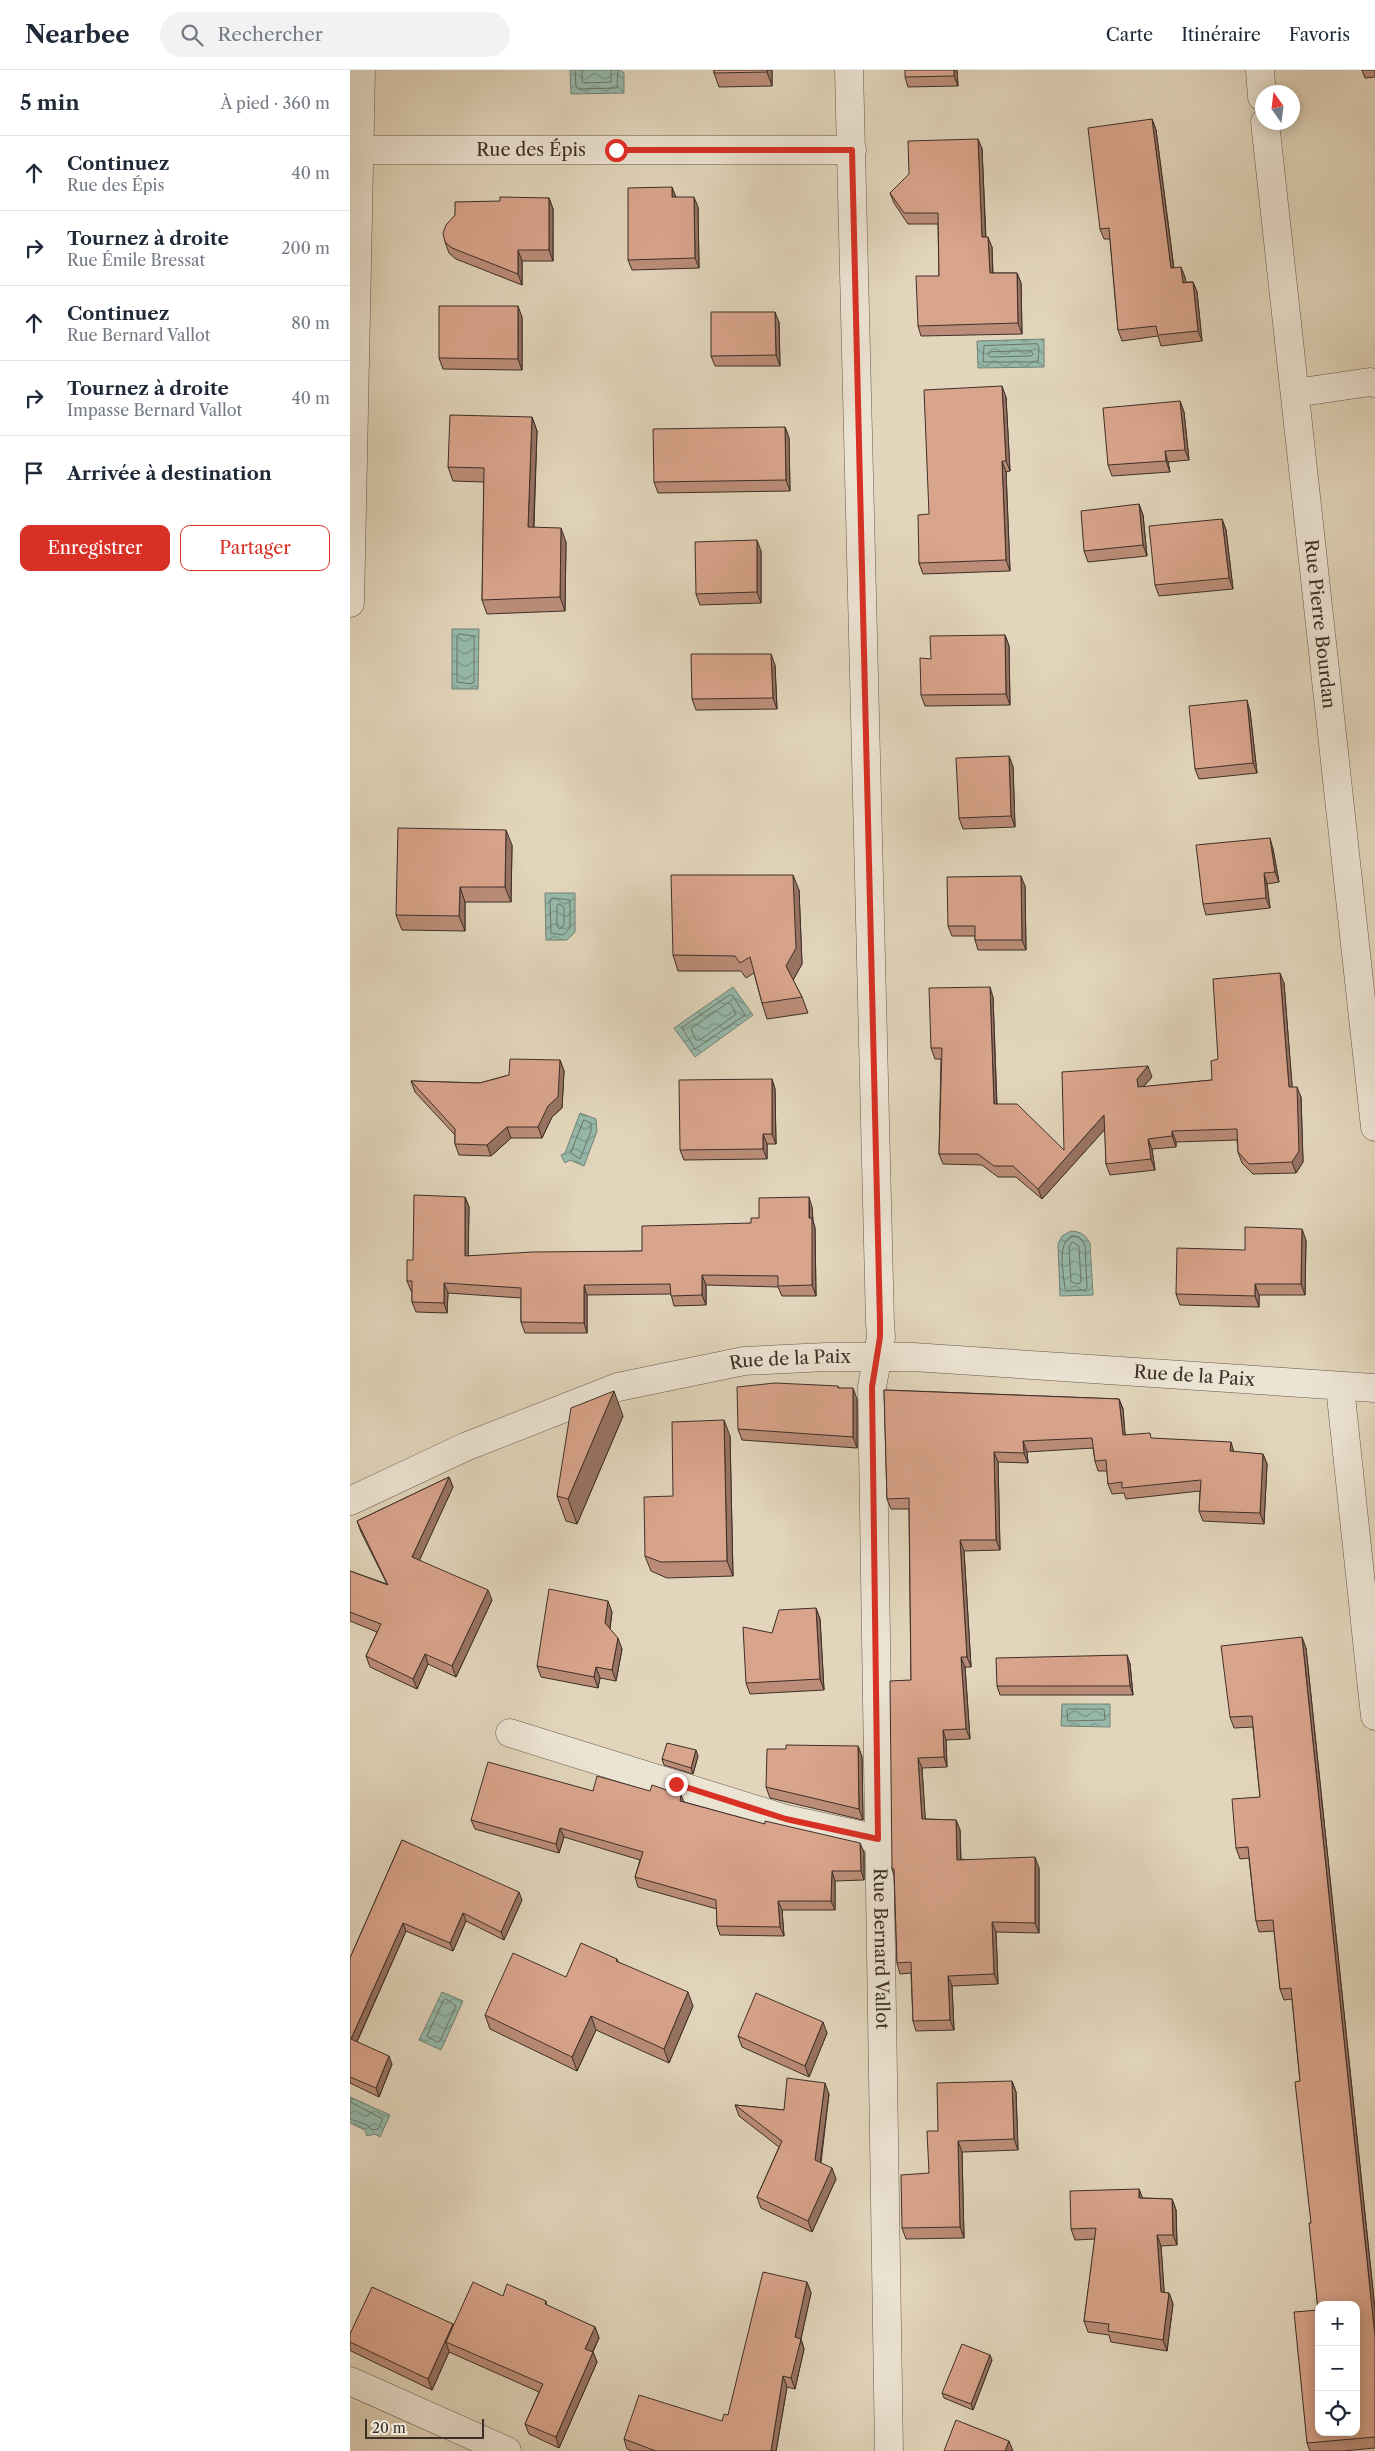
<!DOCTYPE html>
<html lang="fr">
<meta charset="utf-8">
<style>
:root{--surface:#fff;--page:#f2f2f3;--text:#1f2937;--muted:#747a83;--line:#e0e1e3;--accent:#d93025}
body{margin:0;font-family:"Libre Caslon Text",serif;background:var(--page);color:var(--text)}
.controls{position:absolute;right:15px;bottom:15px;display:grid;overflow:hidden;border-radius:10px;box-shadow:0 2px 12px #0003}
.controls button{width:45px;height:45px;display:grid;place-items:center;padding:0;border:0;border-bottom:1px solid var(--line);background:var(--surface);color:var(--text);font:25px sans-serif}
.compass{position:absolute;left:905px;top:15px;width:45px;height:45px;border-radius:50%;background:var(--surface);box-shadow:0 2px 12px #0003;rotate:346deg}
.scale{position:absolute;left:15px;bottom:12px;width:119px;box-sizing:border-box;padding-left:5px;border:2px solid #3d2f28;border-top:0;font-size:14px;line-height:18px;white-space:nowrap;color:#3d2f28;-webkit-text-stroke:4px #ece4d3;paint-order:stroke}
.stop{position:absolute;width:15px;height:15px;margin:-11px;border:4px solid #d93025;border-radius:50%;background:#fff}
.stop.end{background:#d93025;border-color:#fff;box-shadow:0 1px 5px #0008}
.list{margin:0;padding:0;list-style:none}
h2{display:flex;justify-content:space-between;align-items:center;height:65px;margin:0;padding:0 20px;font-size:21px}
h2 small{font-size:16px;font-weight:400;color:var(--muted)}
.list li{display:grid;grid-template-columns:32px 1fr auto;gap:15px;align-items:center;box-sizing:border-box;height:75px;padding:0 20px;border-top:1px solid var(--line)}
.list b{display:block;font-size:19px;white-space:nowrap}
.list p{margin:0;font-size:16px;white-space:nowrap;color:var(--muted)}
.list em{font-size:16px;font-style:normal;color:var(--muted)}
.actions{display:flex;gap:10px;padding:15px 20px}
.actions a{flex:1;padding:11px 0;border:1px solid var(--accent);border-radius:10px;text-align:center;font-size:18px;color:var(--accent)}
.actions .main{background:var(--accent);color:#fff}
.icon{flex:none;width:28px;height:28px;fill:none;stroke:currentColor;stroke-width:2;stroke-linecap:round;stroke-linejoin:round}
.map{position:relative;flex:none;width:1025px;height:2381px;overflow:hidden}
header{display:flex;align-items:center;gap:30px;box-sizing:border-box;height:70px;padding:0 25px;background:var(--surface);border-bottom:1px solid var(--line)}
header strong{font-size:24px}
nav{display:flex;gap:28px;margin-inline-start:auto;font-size:18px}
.search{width:350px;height:45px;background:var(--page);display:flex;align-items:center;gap:12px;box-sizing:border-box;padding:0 18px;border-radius:28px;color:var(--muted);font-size:19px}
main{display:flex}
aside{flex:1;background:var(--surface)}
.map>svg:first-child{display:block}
</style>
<header>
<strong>Nearbee</strong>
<div class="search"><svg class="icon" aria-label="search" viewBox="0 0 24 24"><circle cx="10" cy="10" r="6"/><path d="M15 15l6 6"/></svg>Rechercher</div>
<nav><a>Carte</a><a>Itinéraire</a><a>Favoris</a></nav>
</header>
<main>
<aside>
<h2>5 min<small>À pied · 360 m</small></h2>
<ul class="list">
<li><svg class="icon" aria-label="ahead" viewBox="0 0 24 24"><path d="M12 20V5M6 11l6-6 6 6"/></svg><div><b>Continuez</b><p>Rue des Épis</p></div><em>40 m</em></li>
<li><svg class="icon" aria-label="right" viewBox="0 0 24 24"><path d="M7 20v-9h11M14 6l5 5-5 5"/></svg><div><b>Tournez à droite</b><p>Rue Émile Bressat</p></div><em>200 m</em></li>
<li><svg class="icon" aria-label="ahead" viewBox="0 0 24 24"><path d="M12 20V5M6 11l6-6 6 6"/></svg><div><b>Continuez</b><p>Rue Bernard Vallot</p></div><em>80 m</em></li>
<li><svg class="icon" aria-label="right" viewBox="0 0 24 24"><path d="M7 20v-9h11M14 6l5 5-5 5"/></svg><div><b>Tournez à droite</b><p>Impasse Bernard Vallot</p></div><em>40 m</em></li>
<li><svg class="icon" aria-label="arrive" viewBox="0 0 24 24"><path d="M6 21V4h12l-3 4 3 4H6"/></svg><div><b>Arrivée à destination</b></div></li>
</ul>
<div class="actions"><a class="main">Enregistrer</a><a>Partager</a></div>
</aside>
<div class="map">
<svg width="1025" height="2381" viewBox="0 0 1025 2381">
<defs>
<pattern id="water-waves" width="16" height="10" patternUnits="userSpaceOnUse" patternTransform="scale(1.25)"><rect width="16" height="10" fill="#96b9aa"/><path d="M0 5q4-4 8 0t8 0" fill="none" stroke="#7c978a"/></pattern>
</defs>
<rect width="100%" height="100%" fill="#e2d5bb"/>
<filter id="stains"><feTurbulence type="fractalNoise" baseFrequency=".004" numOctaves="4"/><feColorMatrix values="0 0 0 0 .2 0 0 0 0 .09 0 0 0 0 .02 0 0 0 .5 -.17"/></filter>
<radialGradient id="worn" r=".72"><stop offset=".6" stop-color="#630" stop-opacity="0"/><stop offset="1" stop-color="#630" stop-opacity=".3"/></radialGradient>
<g fill="url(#water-waves)" stroke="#728276">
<polygon points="220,0 270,0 274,3 274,23 221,24"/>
<polygon points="694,269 694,297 628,298 627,271"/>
<polygon points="102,559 129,559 128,619 102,619"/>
<polygon points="195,823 225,823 225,862 217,870 196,870"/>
<polygon points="383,917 403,945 345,987 324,958"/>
<polygon points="230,1043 246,1049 247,1061 234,1096 220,1090 215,1093 211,1085 215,1083"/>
<path d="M721,1161c10,1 14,3 19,12l3,52 -33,1 -2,-52 4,-8z"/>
<polygon points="712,1634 760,1634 760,1657 711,1656"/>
<polygon points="92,1922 113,1931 91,1980 69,1970"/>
<polygon points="0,2027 40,2045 30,2067 25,2064 17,2066 15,2060 0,2053"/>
</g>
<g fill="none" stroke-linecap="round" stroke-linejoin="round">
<g stroke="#6a7469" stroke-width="1">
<polyline points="225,0 226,17 228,19 267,18 268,0"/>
<polyline points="232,0 232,11 234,13 261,12 261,0"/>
<polygon points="687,274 689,277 688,292 633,292 634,276"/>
<polygon points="681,281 683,284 681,286 641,287 638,285 641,282"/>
<polygon points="110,564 124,566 124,612 121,614 107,612 107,566"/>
<polygon points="203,828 220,830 220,858 213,865 201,863 200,830"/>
<polygon points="209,834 214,837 214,855 210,859 207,856 207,836"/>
<polygon points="380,925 383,926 395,945 345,979 332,958"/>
<polygon points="378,933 381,934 386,944 350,970 346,970 341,959"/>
<polygon points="234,1050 241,1053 241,1061 230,1089 221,1083"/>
<path d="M722,1166l7,1 6,8 2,43 -2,2 -18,1 -2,-2c-1,-14 -9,-47 7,-53z"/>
<polygon points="723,1172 729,1176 731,1212 728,1214 721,1212 719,1177"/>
<polygon points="719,1639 754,1639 755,1650 718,1651 717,1641"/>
<polygon points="96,1929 106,1936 90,1971 87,1972 77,1966 93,1931"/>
<polyline points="0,2032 33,2049 28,2059 22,2060 17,2055 0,2049"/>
</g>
<g stroke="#66584d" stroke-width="29">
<g id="street">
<path id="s1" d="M499,0l31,1253 1,14 -9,50 17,1064"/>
<polyline points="910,0 912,27"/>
<path id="s2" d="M915,52l110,1005"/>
<path id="s3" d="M10,80h492"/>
<polyline points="945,323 1020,312 1025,313"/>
<polyline points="0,533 11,0"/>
<polyline points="990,1317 1025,1646"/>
<path id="s4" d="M0,1431l115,-54 153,-60 126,-26 82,-4h87l462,31"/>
<polyline points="160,1663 436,1749 528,1769"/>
<polyline points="0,2311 157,2381"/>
</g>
</g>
<use href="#street" stroke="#ece4d3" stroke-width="28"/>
</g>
<g fill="#bb8d78" stroke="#3d2f28">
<polygon points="364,0 422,0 422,16 369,17 364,3"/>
<polygon points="607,0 608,16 558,17 555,7"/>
<polygon points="1012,0 1025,0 1025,7 1015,8"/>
<polygon points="802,49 806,60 824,198 835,207 835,212 843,212 847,222 852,271 811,276 808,266 772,271 768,260 760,169 754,169 750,159"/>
<polygon points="628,69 632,79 636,167 642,177 643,203 667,203 671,213 672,264 571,266 568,256 589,206 588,154 558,154 544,133 540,123"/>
<polygon points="199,128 203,139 203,191 172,191 172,215 106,189 99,183 95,172 150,131"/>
<polygon points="348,137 349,198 282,200 278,190"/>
<polygon points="172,247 172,300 93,299 89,288"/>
<polygon points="429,252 430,296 365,296 361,286"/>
<polygon points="656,327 660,401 656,402 660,501 573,504 569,493 579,444"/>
<polygon points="830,331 834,342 839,390 818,392 820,402 762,406 758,395"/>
<polygon points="182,347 187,361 184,457 216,472 215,541 137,544 132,530 134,412 103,411 98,397"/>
<polygon points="435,357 439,368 440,421 308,423 304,412"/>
<polygon points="789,434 793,445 797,486 738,492 734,481"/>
<polygon points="872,449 876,460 883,519 809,526 805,515"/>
<polygon points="411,481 411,533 350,535 346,524"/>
<polygon points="655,565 659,576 660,635 575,636 571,625 581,589"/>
<polygon points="425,595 427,639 346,640 342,629"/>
<polygon points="900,641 907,703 849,709 845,699"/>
<polygon points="659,686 663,697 665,757 613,759 609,748"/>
<polygon points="162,775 161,832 115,832 115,861 52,860 46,845"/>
<polygon points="923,779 929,812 917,814 920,838 856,845 853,834"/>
<polygon points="675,816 676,880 628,880 625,870 625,866 602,866 598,856"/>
<polygon points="449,820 452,894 443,910 452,927 458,943 417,949 412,933 404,903 396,908 391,901 328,901 323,885"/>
<polygon points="934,913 942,1017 951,1027 953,1092 946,1103 903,1104 892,1093 888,1082 887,1070 826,1072 826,1077 802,1079 805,1100 760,1105 756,1094 755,1059 692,1129 666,1107 648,1107 632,1095 593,1094 589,1084 591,989 585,989 581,978 643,927 647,1034 714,1080 802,1007 793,1017 862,1010 868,989"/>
<polygon points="210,990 214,1001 212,1038 202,1047 192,1068 161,1068 141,1086 109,1085 105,1074 105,1065 65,1022 61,1011 130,1013 159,1005"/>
<polygon points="422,1009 425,1019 426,1074 417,1074 417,1089 334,1090 330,1080"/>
<polygon points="115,1127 119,1137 118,1186 292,1181 401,1153 409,1148 462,1137 463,1151 465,1158 466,1226 432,1226 428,1217 356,1215 356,1235 324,1236 321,1224 237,1225 237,1263 175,1263 171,1252 171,1228 98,1223 97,1243 66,1242 62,1232 62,1221 61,1221 57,1211 63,1190"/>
<polygon points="956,1170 955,1225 909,1225 909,1237 830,1235 826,1224 895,1180"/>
<polygon points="488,1316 489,1318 507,1329 507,1378 392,1370 388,1359"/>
<polygon points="534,1320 769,1329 773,1339 775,1365 884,1382 913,1384 917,1394 914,1454 853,1451 849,1441 850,1421 776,1429 774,1423 762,1424 758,1414 757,1401 748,1401 745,1391 743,1378 677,1382 678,1393 648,1392 650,1480 614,1481 621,1597 615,1597 620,1669 596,1670 597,1697 572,1698 575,1749 606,1750 610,1760 611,1789 689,1798 689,1863 646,1862 648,1914 602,1916 604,1960 566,1961 563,1951 561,1903 550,1904 547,1893 544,1806 542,1799 561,1610 559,1439 541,1439 537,1429"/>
<polygon points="273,1346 227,1454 216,1451 207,1426"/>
<polygon points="380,1366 383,1506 317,1508 301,1501 295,1486 323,1426"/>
<polygon points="99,1407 103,1417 69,1490 142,1530 106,1607 78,1594 67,1619 20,1597 16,1586 27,1562 0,1551 0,1501 37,1514 11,1462 7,1451"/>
<polygon points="466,1538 470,1549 474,1620 400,1624 396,1613"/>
<polygon points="262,1542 260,1559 272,1579 266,1611 250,1608 248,1618 191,1607 187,1596"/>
<polygon points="956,1578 1025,2240 1025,2378 993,2381 960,2381 957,2373 968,2240 950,2011 942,1929 934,1930 930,1919 924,1861 909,1862 906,1851 899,1788 890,1789 886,1778 910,1727 903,1657 884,1658 880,1647"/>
<polygon points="777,1585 780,1594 783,1625 650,1625 647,1616"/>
<polygon points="508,1676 512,1687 513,1750 420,1728 416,1717"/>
<polygon points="348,1686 343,1704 314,1695 312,1689"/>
<polygon points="243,1721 334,1732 514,1782 514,1810 485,1811 485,1840 432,1840 434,1866 370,1865 367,1856 367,1839 288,1817 285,1807 290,1790 214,1767 209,1783 125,1759 121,1750"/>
<polygon points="52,1770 172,1830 154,1870 116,1851 103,1881 56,1861 7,1972 42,1994 29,2027 0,2013 0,1888"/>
<polygon points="267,1889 268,1892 343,1936 319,1993 246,1960 227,2001 140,1959 135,1945 216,1907"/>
<polygon points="477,1963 459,2007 392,1977 388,1966"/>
<polygon points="662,2011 666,2022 668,2080 612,2082 614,2168 556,2169 552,2158 579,2103 588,2061"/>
<polygon points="479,2024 471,2093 486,2109 462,2162 411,2138 407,2127 429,2077 389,2046 385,2035 434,2040"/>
<polygon points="789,2119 792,2128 822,2129 826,2140 827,2175 811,2176 814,2223 819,2223 823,2234 817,2281 761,2272 759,2265 738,2262 734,2251 745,2169 725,2170 721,2159"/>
<polygon points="457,2212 461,2223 451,2269 454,2279 445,2319 437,2317 426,2381 282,2381 277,2379 274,2369 372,2351 378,2345"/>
<polygon points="153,2226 196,2231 197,2236 245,2257 249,2268 243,2282 247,2292 209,2378 179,2364 175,2354 189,2322 99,2282 82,2320 1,2281 0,2279 0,2264 103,2254 104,2255"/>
<polygon points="642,2290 623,2340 594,2328 592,2323"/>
</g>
<g fill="#987362" stroke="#3d2f28">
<polygon points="417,0 422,0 422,16 417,2"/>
<polygon points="604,0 607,0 608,16 604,6"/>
<polygon points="802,49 806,60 825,208 821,198"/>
<polygon points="628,69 632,79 636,177 632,167"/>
<polygon points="322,117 326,127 322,127"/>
<polygon points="344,127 348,137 349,198 345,188"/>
<polygon points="199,128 203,139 203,191 199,180"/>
<polygon points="638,167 642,177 643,213 640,203"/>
<polygon points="168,180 172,191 172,215 168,204"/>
<polygon points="831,197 835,207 837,223 833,213"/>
<polygon points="667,203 671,213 672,264 668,253"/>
<polygon points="843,212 847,222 852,271 848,261"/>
<polygon points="168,236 172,247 172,300 168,289"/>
<polygon points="425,242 429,252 430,296 426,285"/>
<polygon points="652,316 656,327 660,401 656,391"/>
<polygon points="830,331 834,342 839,390 835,380"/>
<polygon points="182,347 187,361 183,471 178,457"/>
<polygon points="435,357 439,368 440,421 436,410"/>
<polygon points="815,381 818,392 820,402 816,391"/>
<polygon points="652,391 656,402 660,501 656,490"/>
<polygon points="789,434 793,445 797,486 793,475"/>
<polygon points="872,449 876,460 883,519 879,508"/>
<polygon points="211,458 216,472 215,541 210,527"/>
<polygon points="407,470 411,481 411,533 407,522"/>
<polygon points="655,565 659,576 660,635 656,624"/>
<polygon points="421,584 425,595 427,639 423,628"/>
<polygon points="897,630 900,641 907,703 903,693"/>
<polygon points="659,686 663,697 665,757 661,746"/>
<polygon points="156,760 162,775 161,832 155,817"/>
<polygon points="920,768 923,779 929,812 925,802"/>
<polygon points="914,803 917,814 920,838 916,828"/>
<polygon points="443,805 449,820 452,894 442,912 436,896"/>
<polygon points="671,806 675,816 676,880 672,870"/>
<polygon points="110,817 115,832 115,861 109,846"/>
<polygon points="930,903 934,913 943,1027 939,1017"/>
<polygon points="640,917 643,927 647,1045 644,1034"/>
<polygon points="210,990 214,1001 212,1038 202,1047 192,1068 188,1057"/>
<polygon points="798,996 802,1007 791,1019 788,1017 787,1009"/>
<polygon points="422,1009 425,1019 426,1074 422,1064"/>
<polygon points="947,1017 951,1027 953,1092 946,1103 942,1092"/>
<polygon points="754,1045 758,1056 692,1129 688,1119"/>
<polygon points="157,1057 161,1068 141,1086 137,1075"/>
<polygon points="822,1061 826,1072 826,1077 822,1066"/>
<polygon points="413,1064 417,1074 417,1089 413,1079"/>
<polygon points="798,1069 802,1079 805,1100 801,1089"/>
<polygon points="115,1127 119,1137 118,1197 115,1186"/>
<polygon points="459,1127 462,1137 463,1151 465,1158 466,1226 462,1215"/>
<polygon points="952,1159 956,1170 955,1225 951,1214"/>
<polygon points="352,1205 356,1215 356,1235 352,1225"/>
<polygon points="94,1213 98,1223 97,1243 94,1233"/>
<polygon points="905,1214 909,1225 909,1237 905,1226"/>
<polygon points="234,1215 237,1225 237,1263 234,1253"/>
<polygon points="503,1318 507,1329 507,1378 503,1367"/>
<polygon points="264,1321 273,1346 227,1454 218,1429"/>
<polygon points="769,1329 773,1339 776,1375 773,1365"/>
<polygon points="374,1350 380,1366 383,1506 377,1491"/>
<polygon points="673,1371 677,1382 678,1393 674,1383"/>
<polygon points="881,1372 884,1382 880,1381"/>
<polygon points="644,1382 648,1392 650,1480 646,1470"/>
<polygon points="913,1384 917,1394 914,1454 910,1443"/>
<polygon points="99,1407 103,1417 66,1498 62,1487"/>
<polygon points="610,1470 614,1481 621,1597 617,1587"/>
<polygon points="138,1520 142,1530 106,1607 102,1596"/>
<polygon points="258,1531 262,1542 259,1564 255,1553"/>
<polygon points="466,1538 470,1549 474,1620 470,1609"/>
<polygon points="952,1567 956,1578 1025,2240 1025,2267"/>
<polygon points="268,1568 272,1579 266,1611 262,1600"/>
<polygon points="75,1584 78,1594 67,1619 63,1609"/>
<polygon points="777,1585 780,1594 783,1625 780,1616"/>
<polygon points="611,1587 615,1597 620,1669 616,1659"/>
<polygon points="246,1597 250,1608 248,1618 244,1607"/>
<polygon points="593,1660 596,1670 597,1697 594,1687"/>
<polygon points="508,1676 512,1687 513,1750 509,1739"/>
<polygon points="346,1680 348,1686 343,1704 341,1698"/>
<polygon points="568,1688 572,1698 576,1759 572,1749"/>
<polygon points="331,1725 335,1734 330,1731"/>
<polygon points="606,1750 610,1760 611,1800 607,1790"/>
<polygon points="210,1758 214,1767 209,1783 206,1774"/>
<polygon points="510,1773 514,1782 514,1810 511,1801"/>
<polygon points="685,1787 689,1798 689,1863 685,1853"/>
<polygon points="482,1801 485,1811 485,1840 481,1831"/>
<polygon points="169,1822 172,1830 154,1870 151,1862"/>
<polygon points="428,1831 432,1840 434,1866 430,1857"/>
<polygon points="113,1843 116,1851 103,1881 100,1873"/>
<polygon points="642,1852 646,1862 648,1914 644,1904"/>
<polygon points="53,1853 56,1861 4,1978 1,1969"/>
<polygon points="598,1906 602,1916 604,1960 600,1950"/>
<polygon points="338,1922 343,1936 319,1993 314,1979"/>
<polygon points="241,1946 246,1960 227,2001 222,1987"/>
<polygon points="473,1952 477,1963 459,2007 455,1996"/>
<polygon points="39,1986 42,1994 29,2027 26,2018"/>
<polygon points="662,2011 666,2022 668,2080 664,2069"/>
<polygon points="475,2013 479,2024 469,2101 465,2090"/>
<polygon points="608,2071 612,2082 614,2168 610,2157"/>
<polygon points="482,2098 486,2109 462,2162 458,2151"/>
<polygon points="789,2119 793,2129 789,2128"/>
<polygon points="822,2129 826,2140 827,2175 823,2165"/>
<polygon points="807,2165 811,2176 815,2233 811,2222"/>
<polygon points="457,2212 461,2223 449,2277 451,2269 454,2279 445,2319 441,2308 445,2267"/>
<polygon points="819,2223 823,2234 817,2281 813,2270"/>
<polygon points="103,2254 107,2265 96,2272 99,2282 82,2320 78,2309"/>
<polygon points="245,2257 249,2268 239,2289 235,2279"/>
<polygon points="243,2282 247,2292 209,2378 206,2367"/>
<polygon points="640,2285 642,2290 623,2340 621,2334"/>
<polygon points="433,2306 437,2317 426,2381 421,2381"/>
<polygon points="659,2371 663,2381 655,2381"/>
</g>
<g fill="#d9a48c" stroke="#3d2f28" fill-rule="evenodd">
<polygon points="364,0 417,0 417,2 364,3"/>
<polygon points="555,0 604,0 604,6 555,7"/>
<polygon points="802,49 821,198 831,197 833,213 843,212 848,261 808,265 806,256 768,260 759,158 750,159 738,58"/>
<polygon points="628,69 632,167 638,167 640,203 667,203 668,253 568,256 566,206 589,206 588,143 554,143 540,123 559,104 558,71"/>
<polygon points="322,117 322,127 344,127 345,188 278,190 278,118"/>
<polygon points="150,127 199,128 199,180 168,180 168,204 102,178 95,172 93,163 96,155 105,145 105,132 150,131"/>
<polygon points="89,236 168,236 168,289 89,288"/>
<polygon points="361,242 425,242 426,285 361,286"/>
<polygon points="652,316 656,391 652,391 656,490 569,493 568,445 579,444 574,320"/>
<polygon points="830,331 835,380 815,381 816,391 758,395 753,338"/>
<polygon points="100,345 182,347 178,457 211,458 210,527 132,530 134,398 98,397"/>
<polygon points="435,357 436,410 304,412 303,359"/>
<polygon points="789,434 793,475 734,481 731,441"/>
<polygon points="872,449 879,508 805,515 799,456"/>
<polygon points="407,470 407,522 346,524 345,472"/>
<polygon points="655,565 656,624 571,625 570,588 581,589 580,566"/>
<polygon points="341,584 421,584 423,628 342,629"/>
<polygon points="897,630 903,693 845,699 839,636"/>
<polygon points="659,686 661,746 609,748 606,688"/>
<polygon points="48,758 156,760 155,817 110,817 109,846 46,845"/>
<polygon points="920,768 925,802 914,803 916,828 853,834 846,775"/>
<polygon points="321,805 443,805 446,878 436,896 452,927 412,933 400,887 390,893 385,886 323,885"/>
<polygon points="671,806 672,870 625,870 625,856 598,856 597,807"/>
<polygon points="930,903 939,1017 947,1017 949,1081 942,1092 899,1094 888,1082 887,1059 822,1061 822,1066 798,1069 801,1089 756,1094 754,1045 688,1119 663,1096 644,1096 628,1084 589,1084 592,978 581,978 579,918 640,917 644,1034 667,1034 714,1080 712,1002 798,996 787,1009 788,1017 862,1010 861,991 868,989 863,909"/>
<polygon points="160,989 210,990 208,1027 198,1036 188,1057 157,1057 137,1075 105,1074 105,1059 61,1011 130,1013 159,1005"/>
<polygon points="422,1009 422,1064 413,1064 413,1079 330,1080 329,1010"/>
<polygon points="64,1125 115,1127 115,1186 182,1182 292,1181 292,1156 401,1153 401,1148 409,1148 409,1128 459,1127 459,1148 462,1148 462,1215 428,1216 428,1206 352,1205 352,1225 321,1226 320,1214 234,1215 234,1253 171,1252 171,1218 94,1213 94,1233 62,1232 62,1211 57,1211 57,1190 63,1190"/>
<polygon points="895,1157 952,1159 951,1214 905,1214 905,1226 826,1224 827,1178 895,1180"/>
<polygon points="425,1313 488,1316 488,1318 503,1318 503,1367 388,1359 387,1317"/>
<polygon points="534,1320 769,1329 773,1365 800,1363 801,1368 881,1372 880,1381 913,1384 910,1443 849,1441 851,1410 772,1418 772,1412 758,1414 756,1390 745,1391 742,1368 673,1371 674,1383 644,1382 646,1470 610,1470 617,1587 611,1587 616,1659 593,1660 594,1687 568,1688 572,1749 606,1750 607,1790 685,1787 685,1853 642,1852 644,1904 598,1906 600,1950 563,1951 561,1892 547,1893 544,1799 542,1799 540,1611 561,1610 559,1428 537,1429"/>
<polygon points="264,1321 218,1429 207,1426 221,1338"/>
<polygon points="374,1350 377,1491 311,1492 295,1486 294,1427 323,1426 322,1352"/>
<polygon points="99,1407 62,1487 138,1520 102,1596 75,1584 63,1609 16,1586 31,1554 0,1542 0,1501 38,1515 7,1451"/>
<polygon points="199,1519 258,1531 255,1553 268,1568 262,1600 246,1597 244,1607 187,1596"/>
<polygon points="466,1538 470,1609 396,1613 393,1557 422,1563 429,1540"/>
<path d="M952,1567l73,700v100l-68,6 -13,-131 24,-2 -9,-87h2l-16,-141 5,-1 -9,-93 -11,1 -7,-69 -17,1 -8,-74 -12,1 -4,-49 28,-2 -8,-81 -22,1 -9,-71zM969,2235h37v127h-37z"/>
<polygon points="777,1585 780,1616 647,1616 646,1588"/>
<polygon points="317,1673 346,1680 341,1698 312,1689"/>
<polygon points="436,1675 508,1676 509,1739 416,1717 417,1679 436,1679"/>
<polygon points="138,1692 243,1721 247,1706 300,1721 302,1715 331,1725 330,1731 415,1754 415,1751 510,1773 511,1801 482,1801 481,1831 428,1831 430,1857 367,1856 366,1830 285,1807 293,1782 210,1758 206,1774 121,1750"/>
<polygon points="52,1770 169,1822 151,1862 113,1843 100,1873 53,1853 1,1969 39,1986 26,2018 0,2007 0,1888"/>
<polygon points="231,1873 267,1889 266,1891 338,1922 314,1979 241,1946 222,1987 135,1945 163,1883 216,1907"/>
<polygon points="406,1923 473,1952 455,1996 388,1966"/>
<polygon points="437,2008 475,2013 465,2090 482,2098 458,2151 407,2127 432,2071 385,2035 434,2040"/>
<polygon points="662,2011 664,2069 608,2071 610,2157 552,2158 551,2105 579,2103 577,2061 588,2061 587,2013"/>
<polygon points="789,2119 789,2128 822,2129 823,2165 807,2165 811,2222 819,2223 813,2270 758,2261 759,2254 734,2251 746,2158 721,2159 720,2121"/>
<polygon points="413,2202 457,2212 445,2267 451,2269 441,2308 433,2306 421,2381 306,2381 274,2369 289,2325 372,2351 374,2344 378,2345"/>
<polygon points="123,2212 153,2226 157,2214 196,2231 195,2234 245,2257 235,2279 243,2282 206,2367 175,2354 193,2314 96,2272"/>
<polygon points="22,2217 103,2254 78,2309 0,2272 0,2264"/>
<polygon points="612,2274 640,2285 621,2334 592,2323"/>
<polygon points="606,2350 659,2371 655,2381 594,2381"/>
</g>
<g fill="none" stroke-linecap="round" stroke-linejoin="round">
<polyline stroke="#d93025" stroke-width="6" points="266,80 502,80 530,1253 530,1267 522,1317 528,1769 436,1749 326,1714"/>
</g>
<g text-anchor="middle" stroke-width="4" stroke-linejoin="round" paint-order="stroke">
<g font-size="18" fill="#3d2f28" stroke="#ece4d3">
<text dy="6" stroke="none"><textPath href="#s3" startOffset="171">Rue des Épis</textPath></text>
<text dy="6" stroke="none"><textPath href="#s2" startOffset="505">Rue Pierre Bourdan</textPath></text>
<text dy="6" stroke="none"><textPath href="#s4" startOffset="466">Rue de la Paix</textPath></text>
<text dy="6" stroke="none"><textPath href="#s4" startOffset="871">Rue de la Paix</textPath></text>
<text dy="6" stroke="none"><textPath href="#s1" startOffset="1880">Rue Bernard Vallot</textPath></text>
</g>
</g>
<rect width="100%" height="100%" filter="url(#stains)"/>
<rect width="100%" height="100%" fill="url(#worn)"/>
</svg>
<div class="controls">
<button>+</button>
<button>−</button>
<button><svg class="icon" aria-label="locate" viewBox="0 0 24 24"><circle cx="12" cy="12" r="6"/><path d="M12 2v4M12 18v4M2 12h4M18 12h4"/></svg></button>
</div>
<svg class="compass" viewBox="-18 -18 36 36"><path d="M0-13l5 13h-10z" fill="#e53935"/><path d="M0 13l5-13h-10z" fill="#747a83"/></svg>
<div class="scale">20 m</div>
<div class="stop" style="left:266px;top:80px"></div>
<div class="stop end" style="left:326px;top:1714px"></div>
</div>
</main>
